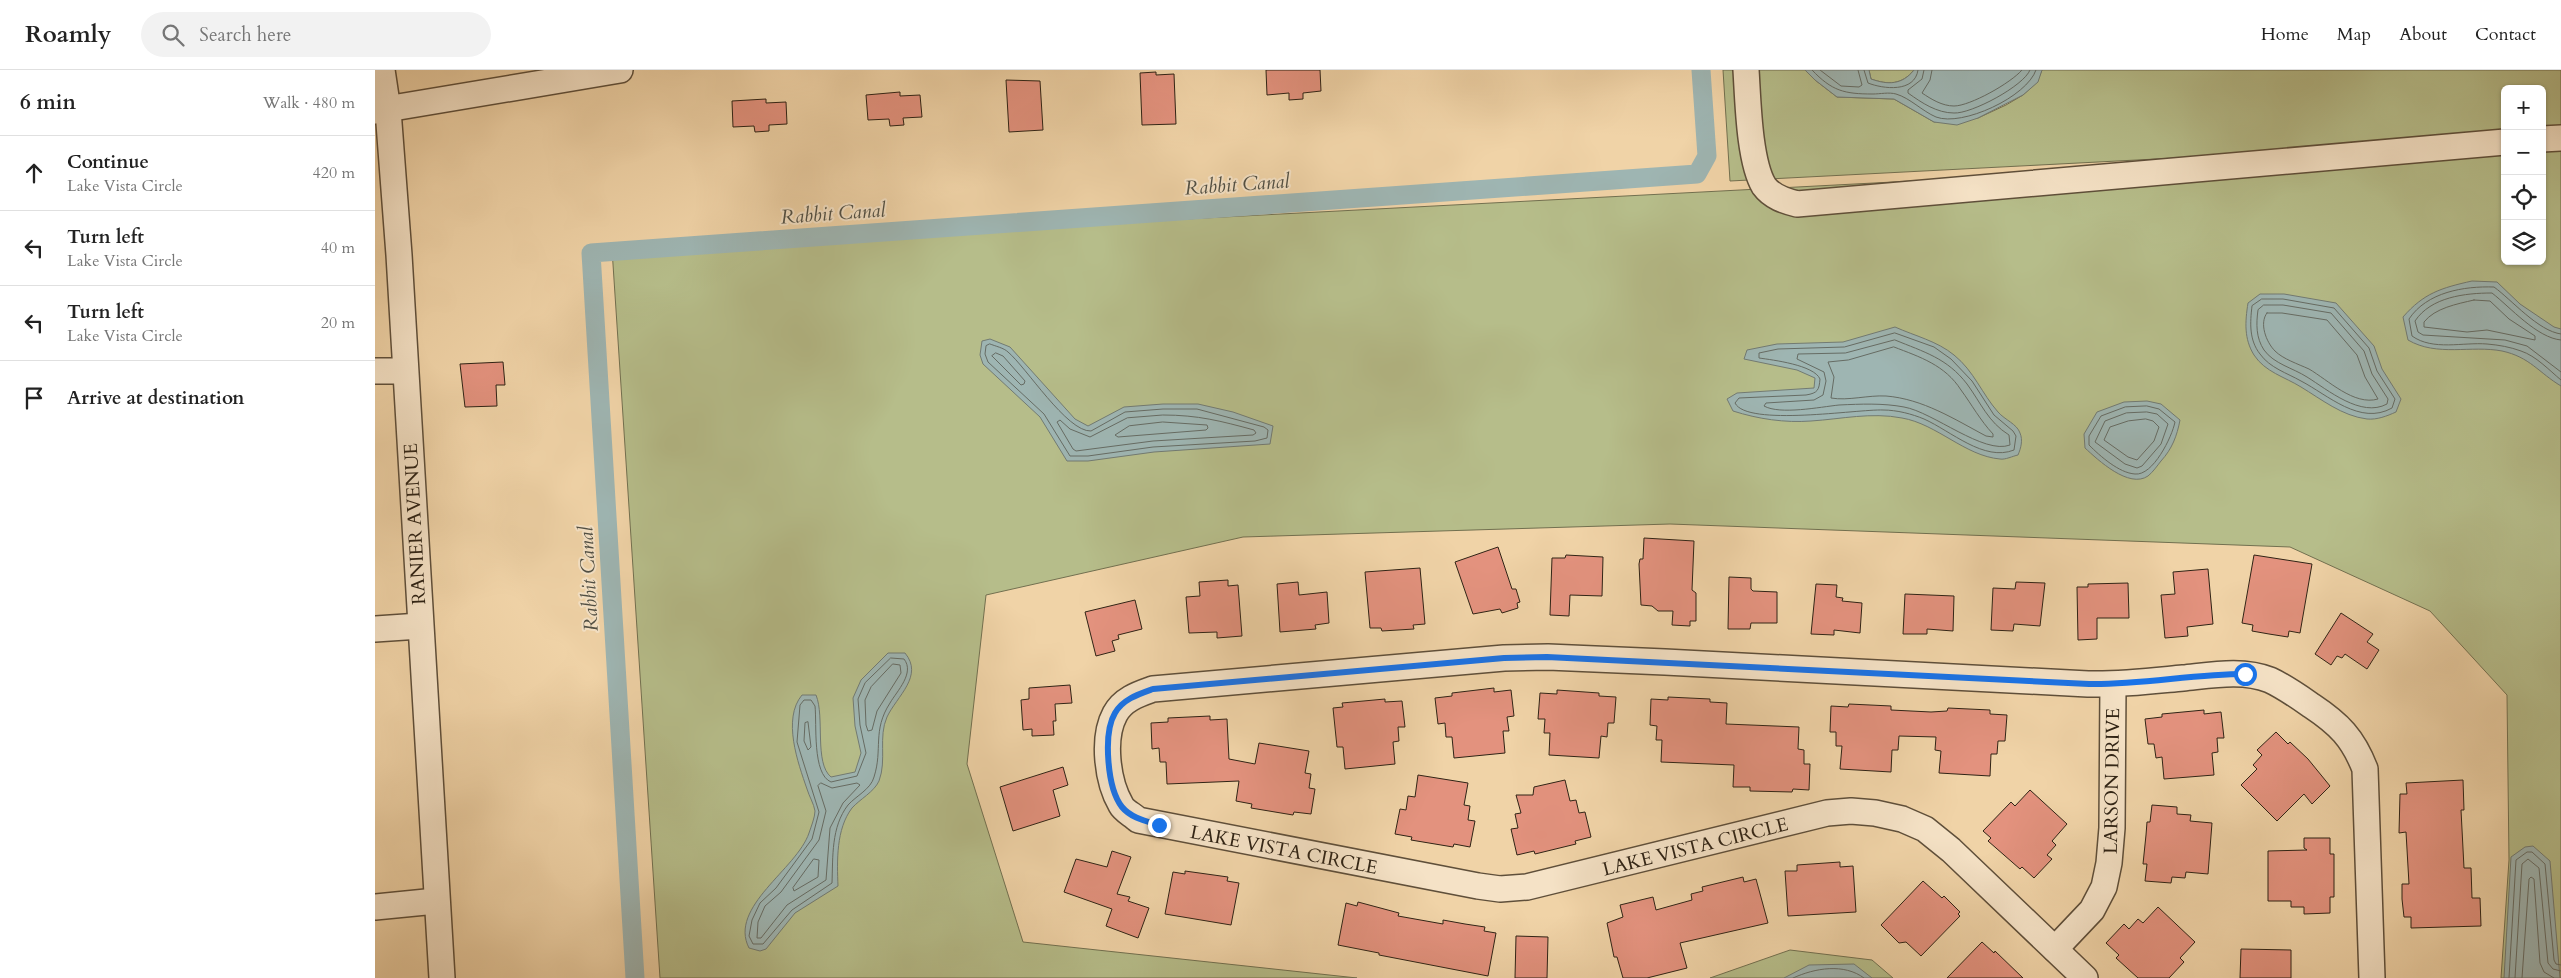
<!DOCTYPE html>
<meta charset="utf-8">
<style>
:root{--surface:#fff;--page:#f2f2f2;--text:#222;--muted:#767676;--line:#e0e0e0}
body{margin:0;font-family:Cardo,serif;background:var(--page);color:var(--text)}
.controls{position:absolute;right:15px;top:15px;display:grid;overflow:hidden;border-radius:8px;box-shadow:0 1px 4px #0004}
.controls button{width:45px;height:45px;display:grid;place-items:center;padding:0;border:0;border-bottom:1px solid var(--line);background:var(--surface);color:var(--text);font:25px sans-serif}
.stop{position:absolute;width:15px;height:15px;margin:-11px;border:4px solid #1a73e8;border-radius:50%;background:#fff}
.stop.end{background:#1a73e8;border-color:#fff;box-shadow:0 1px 5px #0008}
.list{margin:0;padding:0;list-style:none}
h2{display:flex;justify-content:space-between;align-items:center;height:65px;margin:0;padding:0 20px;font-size:21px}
h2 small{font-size:16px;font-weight:400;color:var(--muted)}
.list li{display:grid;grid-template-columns:32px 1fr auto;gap:15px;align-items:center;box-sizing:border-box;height:75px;padding:0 20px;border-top:1px solid var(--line)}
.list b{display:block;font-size:19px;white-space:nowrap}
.list p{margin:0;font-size:16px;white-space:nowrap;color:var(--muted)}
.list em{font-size:16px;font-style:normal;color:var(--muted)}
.icon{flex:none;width:28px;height:28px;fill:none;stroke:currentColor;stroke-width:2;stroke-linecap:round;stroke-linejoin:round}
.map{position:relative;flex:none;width:2186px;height:908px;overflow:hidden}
header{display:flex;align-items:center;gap:30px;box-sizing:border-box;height:70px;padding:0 25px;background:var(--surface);border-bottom:1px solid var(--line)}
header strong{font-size:24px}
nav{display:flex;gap:28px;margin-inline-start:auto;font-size:18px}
.search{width:350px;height:45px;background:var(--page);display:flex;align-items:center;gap:12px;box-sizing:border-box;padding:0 18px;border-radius:28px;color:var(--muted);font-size:19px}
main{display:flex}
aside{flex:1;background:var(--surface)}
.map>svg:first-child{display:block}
</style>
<header>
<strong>Roamly</strong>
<div class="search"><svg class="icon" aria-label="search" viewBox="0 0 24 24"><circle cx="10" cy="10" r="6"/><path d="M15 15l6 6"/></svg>Search here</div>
<nav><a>Home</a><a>Map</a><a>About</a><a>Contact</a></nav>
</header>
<main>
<aside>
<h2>6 min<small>Walk · 480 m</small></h2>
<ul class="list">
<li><svg class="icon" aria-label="ahead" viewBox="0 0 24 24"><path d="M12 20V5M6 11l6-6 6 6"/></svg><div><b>Continue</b><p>Lake Vista Circle</p></div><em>420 m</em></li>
<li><svg class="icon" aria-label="left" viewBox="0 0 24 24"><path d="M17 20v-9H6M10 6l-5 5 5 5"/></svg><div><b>Turn left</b><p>Lake Vista Circle</p></div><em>40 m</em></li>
<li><svg class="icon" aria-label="left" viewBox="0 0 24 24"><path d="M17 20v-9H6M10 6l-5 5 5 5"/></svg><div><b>Turn left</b><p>Lake Vista Circle</p></div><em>20 m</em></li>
<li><svg class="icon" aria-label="arrive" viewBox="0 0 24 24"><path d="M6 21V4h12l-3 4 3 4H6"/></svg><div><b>Arrive at destination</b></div></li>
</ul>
</aside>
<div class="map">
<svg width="2186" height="908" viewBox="0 0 2186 908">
<rect width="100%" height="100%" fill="#f0d3a7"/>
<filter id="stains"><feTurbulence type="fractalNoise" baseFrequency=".004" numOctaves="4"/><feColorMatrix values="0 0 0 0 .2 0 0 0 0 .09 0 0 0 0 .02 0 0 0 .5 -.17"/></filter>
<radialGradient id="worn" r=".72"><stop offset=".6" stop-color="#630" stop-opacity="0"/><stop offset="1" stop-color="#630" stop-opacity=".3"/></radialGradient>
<g fill="#b6bd8a" stroke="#727050">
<polygon points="1348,0 1430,0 1440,10 1462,27 1519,29 1559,52 1603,48 1631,35 1648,25 1662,12 1667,0 2186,0 2186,68 2167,69 2167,19 2130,19 2130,71 1355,111"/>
<path d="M1494,0h45c-12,15 -26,15 -43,9z"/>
<polygon points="2186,77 2186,908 2126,908 2134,790 2132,625 2055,541 1915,477 1295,454 868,467 611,525 592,694 648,872 982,908 285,908 237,179 2130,80 2130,191 2167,191 2167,78"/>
<polygon points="1415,880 1497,890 1518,908 1335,908"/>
</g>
<g fill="#9eb5b2" stroke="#727b73">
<path d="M1430,0h64l2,9c17,6 31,6 43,-9h128l-4,12 -15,13 -45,23 -21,7 -23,-3 -40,-23 -57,-2 -22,-17z"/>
<path d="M2097,211l25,1 23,22 34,23 7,2v57c-22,-13 -31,-29 -59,-35 -31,-6 -65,6 -94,-11l-5,-23c21,-24 38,-29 69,-36z"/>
<path d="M1885,224h24l52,9 38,43 8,23 19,30 -5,13c-9,4 -19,8 -29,7 -25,-3 -46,-20 -66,-32 -16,-10 -36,-15 -47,-32 -10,-16 -9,-33 -6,-52z"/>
<path d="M1520,257c20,9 42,14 59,28 20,16 28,39 44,57 7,8 19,12 22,21 3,7 1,15 -2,22 -5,1 -13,5 -18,4 -35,-3 -63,-35 -98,-41 -31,-6 -60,1 -91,3 -26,2 -53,-2 -78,-10l-6,-12 10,-6 77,-5 1,-10 -18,-8 -53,-11 3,-9 30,-6 66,-2z"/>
<polygon points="615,269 635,277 700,349 713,356 749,337 788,334 823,334 858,342 898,356 895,374 779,382 713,391 692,391 665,347 608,294 605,285 607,271"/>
<path d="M1772,331l14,3 19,16c-3,16 -8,29 -19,41 -4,5 -8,11 -13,15 -19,13 -50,-16 -63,-28l-1,-14 13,-22 27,-10z"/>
<path d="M513,583h17c19,23 -8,43 -18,64 -9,20 0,43 -8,64 -5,11 -19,18 -27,27 -16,21 -15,53 -14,78l-43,27 -29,36 -6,2 -11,-3c-21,-41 48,-79 60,-115 2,-6 6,-16 6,-22 -1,-7 -6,-15 -8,-22 -9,-26 -25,-70 -5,-94h14c9,22 -2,68 15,82l24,-5 6,-19 -6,-27 -2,-28 8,-18z"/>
<polygon points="2158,776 2175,791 2185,908 2129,908 2136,787 2150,777"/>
<polygon points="1479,894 1497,908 1409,908 1434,895"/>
</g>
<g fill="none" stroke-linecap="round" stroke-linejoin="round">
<g stroke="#666c64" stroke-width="1">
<path d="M1437,0c20,21 32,24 61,24 7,0 16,-2 23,0 14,4 26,17 40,23 26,10 91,-20 100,-47"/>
<polyline points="1445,0 1466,16 1484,17 1487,15 1483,0"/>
<path d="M1489,0l4,13c15,6 47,10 50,-13"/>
<path d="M1549,0l-2,9 -14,11v3c14,10 29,20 46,20 17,1 70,-27 76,-43"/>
<path d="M1557,0l-2,10 -8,13c9,6 20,13 32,13 16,0 57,-23 68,-36"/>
<path d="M1887,229h21l51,9 35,40 8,23 18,28 -3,9c-32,18 -64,-13 -91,-27 -14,-8 -31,-13 -41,-27 -11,-14 -10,-31 -8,-48z"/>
<path d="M2099,230l16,1 19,18 26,17v4l-48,-10 -20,2 -43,-5v-5c11,-14 33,-18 50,-22z"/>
<path d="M1889,235h19l48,8 33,38 8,23 16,25 -1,5c-26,14 -59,-14 -80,-27 -14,-9 -33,-13 -43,-27 -8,-12 -8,-26 -6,-40z"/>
<path d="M1892,243h15l45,7 30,35 8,22 13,22c-24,7 -50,-19 -69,-30 -11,-5 -26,-10 -34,-18 -9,-9 -16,-28 -8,-38z"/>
<path d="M1520,263l39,14 17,12 21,22 22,34 19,16 3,5 -2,14c-30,12 -63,-19 -90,-31 -12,-5 -27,-9 -41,-9 -25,-1 -136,17 -148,-7l4,-5 67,-3c12,-2 13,-5 14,-16 -6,-14 -47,-19 -61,-21v-5l19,-4 66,-2z"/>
<path d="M2186,264c-23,-3 -49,-34 -67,-47 -30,-1 -67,5 -85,32l3,17c21,15 51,6 75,8 12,1 23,3 34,7 15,5 28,19 40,29"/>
<path d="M1520,270c29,12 52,18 72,44 14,19 21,38 42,51l1,10c-26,10 -77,-33 -106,-38 -21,-4 -43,-3 -65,-2 -19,2 -59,10 -75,1l2,-3 48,-3 9,-5 3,-14 -2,-9 -27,-13 1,-5 47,-1z"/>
<path d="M2186,270c-24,-2 -51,-33 -69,-47 -27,0 -61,4 -77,28l3,11 5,3 82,5 22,6 34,26"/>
<path d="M615,274c5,2 14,4 18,8 18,15 59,80 83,79l34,-19 38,-3h34l67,18 4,3 -1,8 -12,3 -102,6 -65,9h-18l-26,-42 -56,-52 -3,-8 1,-8z"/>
<path d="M1519,277c26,10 51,18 67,43 11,15 19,30 32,44v3l-7,-1c-32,-17 -63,-37 -100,-40 -18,-1 -38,5 -55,2l3,-21 -6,-15 20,-2z"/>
<polygon points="621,283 628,286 650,311 649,314 646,315 617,286"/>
<path d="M1772,336l12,3 16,13c-3,15 -22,54 -40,52 -16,-1 -35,-18 -46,-29v-9l12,-20 24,-9z"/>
<polygon points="1772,342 1782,344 1793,354 1786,374 1767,396 1762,398 1750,394 1720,372 1730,351 1751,343"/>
<path d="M788,345c35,0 58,6 91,15l2,3 -3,2 -100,6 -77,10 -3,-2 -16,-27 3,-2 10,9 20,8 37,-19z"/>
<polygon points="1771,349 1778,351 1784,357 1779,371 1762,390 1753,387 1729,370 1735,357 1753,351"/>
<polygon points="788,352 832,355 833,358 831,360 743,367 740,365 754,356"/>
<path d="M516,588l13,1c11,14 -7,32 -14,44 -18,28 -7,46 -16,74 -3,12 -18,19 -26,28 -17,22 -15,52 -16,78l-40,27 -29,34h-10l-4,-8 3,-16 8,-17 16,-15 36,-49 7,-27 -22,-70 3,-37 4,-5h7l4,6c2,18 -3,68 16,76l26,-6 9,-23 -6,-28 -2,-26 7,-16z"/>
<polygon points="518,594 525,595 526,603 502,641 497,660 493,661 491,655 490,630 496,617"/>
<polygon points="433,652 436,677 433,680 429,671 430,653"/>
<polygon points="446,713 457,718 482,713 485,715 468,733 455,758 451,810 412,835 386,868 382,868 383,852 390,836 406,822 444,770 451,741 443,716"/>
<polygon points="439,789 444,790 443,807 419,821 418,818"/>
<path d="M1418,908c22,-10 51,-15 71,0"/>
<polyline points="2134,908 2141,790 2152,782 2157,782 2170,794 2179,890 2181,894 2186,895"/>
<polyline points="2140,908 2147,794 2153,789 2164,798 2173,893 2178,899 2186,901"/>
<polyline points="2147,908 2154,809 2156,807 2159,809 2165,893 2169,902 2179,908"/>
</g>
<polyline stroke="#9eb5b2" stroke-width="19" points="260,908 216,183 1322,104 1332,86 1326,0"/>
</g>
<g fill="#e3927e" stroke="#2f2315">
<polygon points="891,0 945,0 946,21 928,23 928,29 914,30 914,23 892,25"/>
<polygon points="781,2 781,5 799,4 801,54 767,55 765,3"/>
<polygon points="631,10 665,11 668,60 634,62"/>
<polygon points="525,22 525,26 545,25 547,47 528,48 529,55 515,56 514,49 493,50 491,25"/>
<polygon points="391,29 391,33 411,32 412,54 394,55 394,61 380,62 379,56 358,57 357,31"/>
<polygon points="128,292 130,315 121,315 122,336 90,337 85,294"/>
<polygon points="1269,468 1319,471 1317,520 1321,523 1321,551 1315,551 1315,556 1297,555 1298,541 1283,541 1277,536 1266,535 1264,494 1265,489 1268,489"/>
<polygon points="1123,477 1137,519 1141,519 1145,532 1142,533 1143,538 1127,543 1125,539 1098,544 1080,492"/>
<polygon points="1191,485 1228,487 1227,526 1195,525 1194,546 1175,545 1177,488 1190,488"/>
<polygon points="1879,485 1937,494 1925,563 1914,561 1913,567 1894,564 1877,561 1878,555 1867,553"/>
<polygon points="1045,498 1050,554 1038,555 1039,559 1007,561 1006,558 995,558 990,502"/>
<polygon points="1833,499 1838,554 1812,557 1813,566 1790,568 1786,525 1800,524 1798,502"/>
<polygon points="1354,507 1376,508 1376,519 1378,521 1402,522 1402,553 1376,553 1375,559 1353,559"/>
<polygon points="853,510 853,516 863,515 867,566 842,568 842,562 814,563 811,527 825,526 824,512"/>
<polygon points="923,512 924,525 952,522 954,553 940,555 941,559 905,562 902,514"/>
<polygon points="1641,512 1670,513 1665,556 1639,554 1638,561 1616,560 1618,518 1640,519"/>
<polygon points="1753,513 1754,548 1722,548 1722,569 1703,570 1702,517 1713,517 1713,514"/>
<polygon points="1441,514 1462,515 1461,527 1468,528 1467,531 1487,533 1485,563 1459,560 1459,565 1436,564"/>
<polygon points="1530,524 1579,526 1578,561 1552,559 1552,564 1528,564"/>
<polygon points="760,530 767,559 743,565 744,569 737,571 740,581 721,586 710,542"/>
<polygon points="1966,543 1998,564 1992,572 2004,580 1992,599 1970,584 1967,588 1962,586 1956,595 1940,584"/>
<polygon points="695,615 697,633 680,634 681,651 678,651 679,665 657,666 657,659 648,660 646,630 654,629 654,618"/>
<polygon points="1119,618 1119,622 1136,620 1139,646 1132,647 1134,661 1128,661 1130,683 1079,688 1077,667 1071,667 1070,653 1063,654 1060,628 1077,626 1077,623"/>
<polygon points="1182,620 1224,623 1224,626 1241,627 1239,653 1233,653 1232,667 1226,666 1224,688 1174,685 1175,663 1169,663 1170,649 1163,649 1165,623 1182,624"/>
<polygon points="1293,627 1335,629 1335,632 1352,633 1351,654 1424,657 1423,679 1429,680 1429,694 1435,694 1434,720 1418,719 1417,722 1375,721 1375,717 1358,717 1359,695 1286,692 1287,670 1281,670 1282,656 1275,655 1276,629 1293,630"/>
<polygon points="1010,629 1010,632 1027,631 1030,657 1023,657 1024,671 1018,672 1020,694 970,699 968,677 962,677 958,638 968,637 967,633"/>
<polygon points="1474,634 1516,636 1516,640 1556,642 1572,641 1573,638 1615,640 1615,644 1632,645 1630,671 1623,671 1622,684 1616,684 1615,706 1564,703 1566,681 1560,680 1561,667 1524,666 1523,680 1517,680 1516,702 1465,699 1467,676 1461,676 1461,662 1455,662 1456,636 1473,637"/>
<polygon points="1829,640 1829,644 1846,642 1849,668 1842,668 1843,682 1837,683 1839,705 1789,709 1787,687 1781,688 1779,674 1773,674 1770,649 1787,647 1787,644"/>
<polygon points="835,646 835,650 852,649 854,689 880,694 884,673 934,681 930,703 936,704 934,718 940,719 936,744 919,742 918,745 876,738 877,734 861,731 864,711 792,714 791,692 785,692 784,678 777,679 776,653 793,652 793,648"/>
<polygon points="1901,662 1913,674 1915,672 1933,689 1955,716 1937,734 1929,724 1902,751 1866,715 1882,699 1878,695 1887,685 1882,680"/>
<polygon points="688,697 693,715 678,720 685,746 638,761 625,717"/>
<polygon points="1043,705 1093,713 1089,735 1095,736 1093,750 1100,751 1095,777 1079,774 1078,777 1036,770 1037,767 1020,764 1025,739 1031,740 1033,726 1040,727"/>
<polygon points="1190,710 1195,731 1201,730 1204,743 1210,742 1216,767 1200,771 1201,774 1160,784 1159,781 1142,785 1136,759 1143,758 1140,744 1146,743 1141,725 1158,725 1159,717"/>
<polygon points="2088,710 2089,740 2086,740 2089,798 2096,798 2097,828 2105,828 2106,856 2036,858 2036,847 2029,847 2027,829 2027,814 2034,814 2031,762 2024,763 2025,724 2032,724 2031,713"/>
<polygon points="1655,720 1692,754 1677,771 1681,775 1672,785 1677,789 1659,808 1647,797 1645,799 1613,771 1616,768 1608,761 1636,732 1640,736"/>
<polygon points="1777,735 1802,737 1802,744 1816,745 1815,751 1837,753 1833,804 1811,802 1810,808 1797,807 1796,813 1770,811 1772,794 1768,794 1771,765 1772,752 1775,752"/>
<polygon points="1929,768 1955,768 1955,784 1959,784 1959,827 1955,827 1955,843 1929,844 1929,837 1916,837 1916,831 1893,831 1893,781 1932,780 1929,778"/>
<polygon points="737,781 756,787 742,824 755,827 753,831 774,838 763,868 731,856 737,839 689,822 701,789 732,797"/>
<polygon points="1465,792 1465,797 1478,796 1481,842 1413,846 1410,801 1422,801 1422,795"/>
<polygon points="810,801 853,807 852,811 864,813 856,855 790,844 798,802 810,804"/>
<polygon points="1368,807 1369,812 1381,809 1393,853 1305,873 1312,898 1272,908 1248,908 1242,887 1239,887 1232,853 1248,847 1245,835 1278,827 1281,840 1317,830 1316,824 1328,821 1327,817"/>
<polygon points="1548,811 1567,828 1569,826 1585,842 1583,844 1585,846 1546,886 1531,872 1524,873 1506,855"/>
<polygon points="983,832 1024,843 1023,846 1068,854 1068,850 1090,854 1110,857 1109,861 1121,863 1113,906 1004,885 1004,883 963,875 971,833 982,836"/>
<polygon points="1783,837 1820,872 1805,888 1809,892 1794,908 1763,908 1741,888 1744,885 1731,873 1749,854 1754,859 1763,849 1768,853"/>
<polygon points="1141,866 1173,867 1172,908 1140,908"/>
<polygon points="1607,872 1619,883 1620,881 1648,908 1572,908"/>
<polygon points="1866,879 1916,880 1916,908 1865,908"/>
</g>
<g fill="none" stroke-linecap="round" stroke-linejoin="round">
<g stroke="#5f4f3a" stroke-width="28">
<g id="minor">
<polyline points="7,0 13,40 24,185 67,908"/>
<path d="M1371,0c2,30 3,91 18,116 8,11 21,15 33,18l708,-62"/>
<polyline points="0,41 245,0"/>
<polyline points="2167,69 2186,68"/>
<polyline points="0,301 30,301"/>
<polyline points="0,559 45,556"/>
<polyline points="0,837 61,831"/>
<polyline points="1680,879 1717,840 1729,817 1734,793 1737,758 1738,615"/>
<path d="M1710,908l-134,-128 -26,-21 -23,-10 -27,-6 -24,-2 -24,2 -300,74 -27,2 -22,-3 -340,-66c-5,-5 -14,-9 -17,-15 -14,-24 -19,-67 -6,-91 8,-15 24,-20 38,-25l351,-31 44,-1 117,5 423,22c32,1 64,-3 95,-6 29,-3 60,-9 87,2 15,7 29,17 42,26 27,18 41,32 53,63l7,209"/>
</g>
</g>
<use href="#minor" stroke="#f5e2c6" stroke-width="25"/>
</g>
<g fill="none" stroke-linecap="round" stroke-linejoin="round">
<path stroke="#1a73e8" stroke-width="6" d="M784,755c-13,-4 -28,-7 -37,-18 -15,-19 -19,-74 -7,-94 8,-14 24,-19 38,-24l351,-31 43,-1 542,27c52,1 104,-10 156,-10"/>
</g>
<g text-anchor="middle" stroke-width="4" stroke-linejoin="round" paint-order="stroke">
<g font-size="19" fill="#2f2315" stroke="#f5e2c6">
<text transform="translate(39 454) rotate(-93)" y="7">RANIER AVENUE</text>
<text transform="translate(1736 711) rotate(-89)" y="7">LARSON DRIVE</text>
<text transform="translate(1320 776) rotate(-14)" y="7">LAKE VISTA CIRCLE</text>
<text transform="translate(909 779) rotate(11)" y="7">LAKE VISTA CIRCLE</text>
</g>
<g font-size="20" font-style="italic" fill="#504f44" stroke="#f5e2c6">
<text transform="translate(862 114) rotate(-4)" y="7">Rabbit Canal</text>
<text transform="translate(458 143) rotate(-4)" y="7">Rabbit Canal</text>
<text transform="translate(213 509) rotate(-93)" y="7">Rabbit Canal</text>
</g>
</g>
<rect width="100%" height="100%" filter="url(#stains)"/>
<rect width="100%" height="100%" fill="url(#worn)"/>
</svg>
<div class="controls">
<button>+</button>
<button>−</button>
<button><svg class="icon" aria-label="locate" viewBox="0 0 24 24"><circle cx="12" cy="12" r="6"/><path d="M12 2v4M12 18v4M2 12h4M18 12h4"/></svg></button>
<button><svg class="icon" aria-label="layers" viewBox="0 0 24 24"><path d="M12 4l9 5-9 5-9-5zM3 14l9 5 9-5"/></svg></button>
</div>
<div class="stop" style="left:1870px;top:604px"></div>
<div class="stop end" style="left:784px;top:755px"></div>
</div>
</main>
